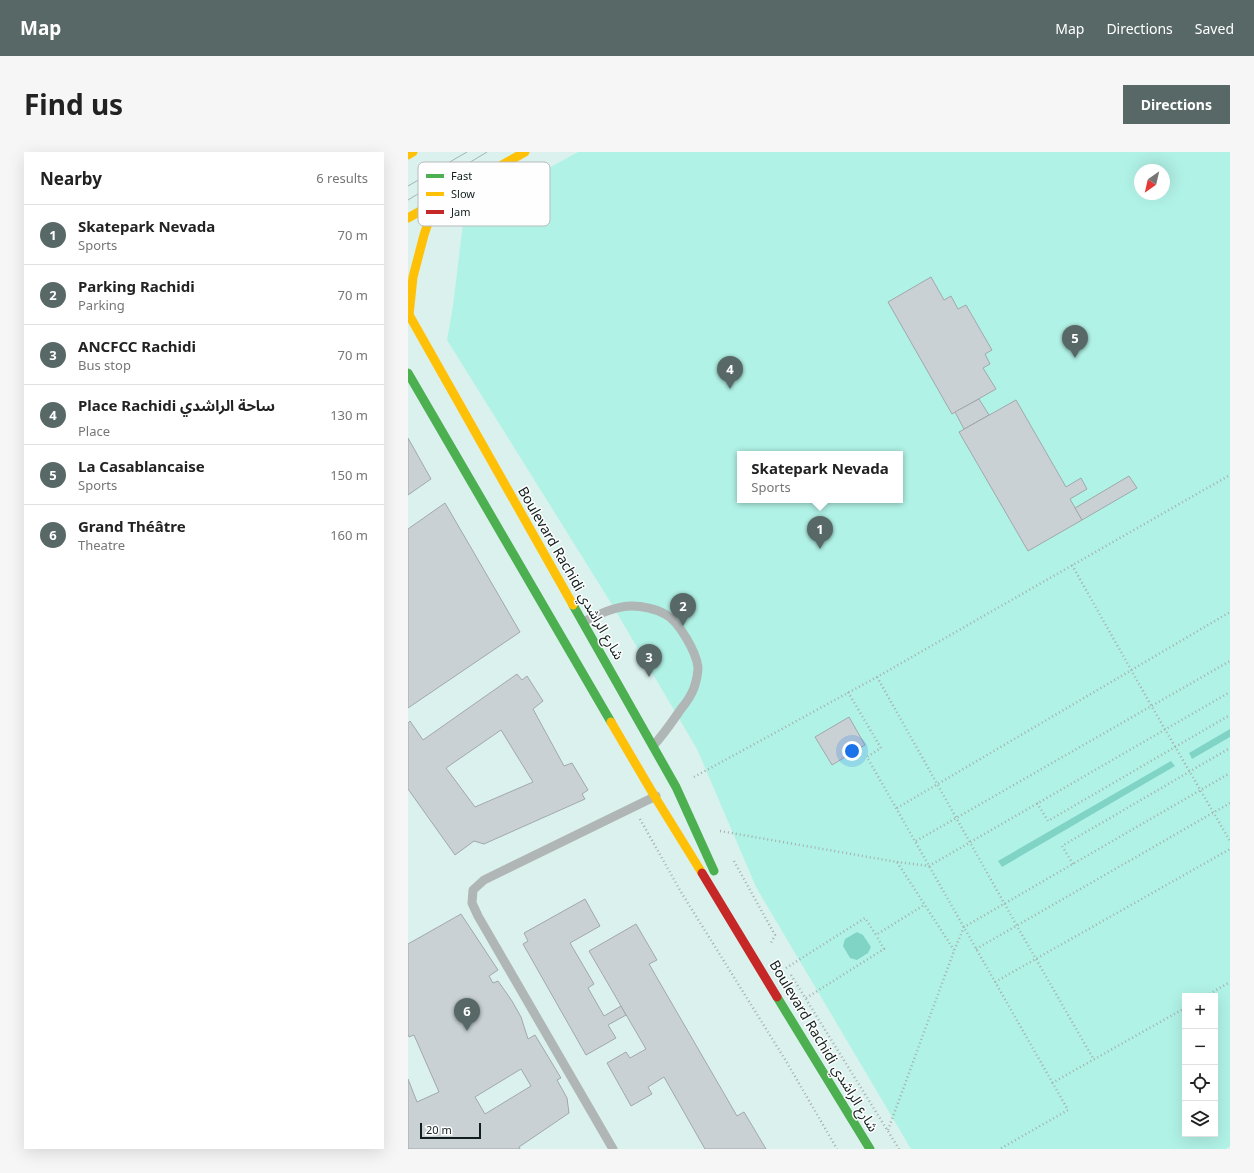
<!DOCTYPE html>
<meta charset="utf-8">
<style>
:root{--surface:#fff;--page:#f6f6f6;--text:#222;--muted:#767676;--line:#e0e0e0;--accent:#576866}
body{margin:0;font-family:"Noto Sans","Noto Sans Arabic",sans-serif;background:var(--page);color:var(--text)}
.controls{position:absolute;right:12px;bottom:12px;display:grid;overflow:hidden;border-radius:0px;box-shadow:0 4px 16px #0002}
.controls button{width:36px;height:36px;display:grid;place-items:center;padding:0;border:0;border-bottom:1px solid var(--line);background:var(--surface);color:var(--text);font:20px sans-serif}
.compass{position:absolute;left:726px;top:12px;width:36px;height:36px;border-radius:50%;background:var(--surface);box-shadow:0 4px 16px #0002;rotate:214deg}
.scale{position:absolute;left:12px;bottom:10px;width:61px;box-sizing:border-box;padding-left:4px;border:2px solid #101f1d;border-top:0;font-size:11px;line-height:14px;white-space:nowrap;color:#101f1d;-webkit-text-stroke:3px #fefefe;paint-order:stroke}
.you{position:absolute;left:444px;top:599px;width:14px;height:14px;margin:-10px;border:3px solid #fff;border-radius:50%;background:#1a73e8;box-shadow:0 0 0 6px #1a73e833}
.badge{display:grid;place-items:center;width:26px;height:26px;border-radius:50%;background:var(--accent);color:#fff;font-size:13px;font-weight:700}
.pin{position:absolute;translate:-50% -33px;filter:drop-shadow(0 1px 2px #0008)}
.pin::after{content:'';position:absolute;top:21px;width:14px;height:12px;background:inherit;clip-path:polygon(0 0,100% 0,50% 100%)}
.popup{position:absolute;left:329px;top:299px;width:166px;height:52px;box-sizing:border-box;display:grid;place-content:center;border-radius:0px;background:var(--surface);filter:drop-shadow(0 1px 3px #0005);font-size:13px;white-space:nowrap;color:var(--muted)}
.popup b{font-size:15px;color:var(--text)}
.popup::after{content:'';position:absolute;left:50%;top:100%;margin-left:-8px;border:8px solid transparent;border-top-color:var(--surface)}
.list{margin:0;padding:0;list-style:none}
h2{display:flex;justify-content:space-between;align-items:center;height:52px;margin:0;padding:0 16px;font-size:17px}
h2 small{font-size:13px;font-weight:400;color:var(--muted)}
.list li{display:grid;grid-template-columns:26px 1fr auto;gap:12px;align-items:center;box-sizing:border-box;height:60px;padding:0 16px;border-top:1px solid var(--line)}
.list b{display:block;font-size:15px;white-space:nowrap}
.list p{margin:0;font-size:13px;white-space:nowrap;color:var(--muted)}
.list em{font-size:13px;font-style:normal;color:var(--muted)}
.icon{flex:none;width:22px;height:22px;fill:none;stroke:currentColor;stroke-width:2;stroke-linecap:round;stroke-linejoin:round}
.map{position:relative;flex:none;width:822px;height:997px;overflow:hidden;border-radius:0px}
header{display:flex;align-items:center;gap:24px;box-sizing:border-box;height:56px;padding:0 20px;background:var(--accent);color:#fff}
header strong{font-size:19px}
nav{display:flex;gap:22px;margin-inline-start:auto;font-size:14px}
.intro{display:flex;align-items:center;justify-content:space-between;box-sizing:border-box;height:96px;padding:0 24px}
h1{margin:0;font-size:28px}
.button{padding:10px 18px;border-radius:0px;background:var(--accent);color:#fff;font-size:14px;font-weight:700}
main{display:flex;gap:24px;padding:0 24px}
aside{flex:1;background:var(--surface);border-radius:0px;box-shadow:0 4px 16px #0002}
.map>svg:first-child{display:block}
</style>
<header>
<strong>Map</strong>
<nav><a>Map</a><a>Directions</a><a>Saved</a></nav>
</header>
<div class="intro"><h1>Find us</h1><a class="button">Directions</a></div>
<main>
<aside>
<h2>Nearby<small>6 results</small></h2>
<ul class="list">
<li><span class="badge">1</span><div><b>Skatepark Nevada</b><p>Sports</p></div><em>70 m</em></li>
<li><span class="badge">2</span><div><b>Parking Rachidi</b><p>Parking</p></div><em>70 m</em></li>
<li><span class="badge">3</span><div><b>ANCFCC Rachidi</b><p>Bus stop</p></div><em>70 m</em></li>
<li><span class="badge">4</span><div><b>Place Rachidi ساحة الراشدي</b><p>Place</p></div><em>130 m</em></li>
<li><span class="badge">5</span><div><b>La Casablancaise</b><p>Sports</p></div><em>150 m</em></li>
<li><span class="badge">6</span><div><b>Grand Théâtre</b><p>Theatre</p></div><em>160 m</em></li>
</ul>
</aside>
<div class="map">
<svg width="822" height="997" viewBox="0 0 822 997">
<rect width="100%" height="100%" fill="#dbf1ed"/>
<path fill="#b1f2e6" fill-rule="evenodd" d="M170,0h652v994l-4,3h-315l-155,-262 -59,-138 -86,-146 -164,-263 6,-34 11,-91zM732,18h24v24h-24zM332,302h160v46h-160zM777,844h30v138h-30z"/>
<g fill="#80d4c6">
<polygon points="822,577 822,585 784,607 781,601"/>
<polygon points="763,609 767,614 594,715 590,709"/>
<polygon points="449,780 455,783 463,795 460,801 449,808 442,806 435,794 437,787"/>
</g>
<g fill="#c9d1d5" stroke="#a1a8ac" fill-rule="evenodd">
<polygon points="523,125 536,148 543,144 550,157 558,153 584,198 577,202 582,212 575,216 588,237 544,262 480,150"/>
<polygon points="571,247 581,263 556,277 547,260"/>
<polygon points="608,248 658,335 673,326 679,337 662,347 674,368 620,399 551,280"/>
<polygon points="0,286 23,327 0,343"/>
<polygon points="721,324 729,336 674,368 667,356"/>
<polygon points="37,351 112,480 0,556 0,377"/>
<path d="M109,522l5,6 5,-4 16,25 -10,8 31,57 8,-3 16,27 -6,4 3,5 -101,45 -10,-3 -19,14 -47,-66v-66l2,-2 13,19zM93,578l32,52 -58,25 -29,-39z"/>
<polygon points="441,565 457,593 424,613 407,585"/>
<polygon points="177,747 192,774 162,791 186,832 180,836 196,864 213,854 218,863 200,873 208,886 178,903 115,792 120,789 116,781"/>
<path d="M53,762l37,56 -9,6 4,7 5,-2 14,20 9,16 7,22 7,-4 26,43 -4,2 10,18 2,15 -50,34 1,2h-112v-70l9,23 22,-10 -25,-57 -5,2 -1,-3v-90zM113,917l10,17 -46,28 -10,-17z"/>
<polygon points="228,772 249,808 241,812 329,964 336,960 358,997 297,997 256,925 240,935 244,942 223,954 199,911 218,900 222,906 238,897 181,799"/>
</g>
<g fill="none" stroke-linecap="round" stroke-linejoin="round">
<g stroke="#a5afad" stroke-width="2.5" stroke-dasharray="1 3" stroke-linecap="butt">
<polyline points="664,413 744,555 822,689"/>
<polyline points="469,525 609,774 686,908"/>
<polyline points="440,540 473,596 459,605 660,958 592,997"/>
<polyline points="286,625 469,525 822,323"/>
<polyline points="629,651 640,669 822,563"/>
<polyline points="489,656 822,460"/>
<polyline points="232,667 273,740 378,909 429,997"/>
<polyline points="312,679 489,710 546,798"/>
<polyline points="508,689 822,509"/>
<polyline points="326,709 367,783 363,791 364,793"/>
<polyline points="489,710 521,714 822,540"/>
<polyline points="665,712 654,694 822,596"/>
<polyline points="568,797 822,651"/>
<polyline points="378,816 457,766 468,783 516,753"/>
<polyline points="383,823 491,997"/>
<polyline points="587,830 822,697"/>
<polyline points="798,844 822,830"/>
<polyline points="398,846 476,797 468,783"/>
<polyline points="644,931 777,856"/>
<polyline points="480,978 546,799 556,775 822,621"/>
</g>
<g stroke="#afb6b5" stroke-width="9">
<path d="M175,470c14,-7 32,-16 49,-16 10,0 24,3 33,8 14,7 31,38 33,53 0,6 -2,15 -4,21 -3,8 -8,15 -13,21 -9,13 -17,25 -28,37"/>
<polyline points="205,997 70,764 64,751 65,738 76,728 248,644"/>
</g>
<g stroke="#4caf50" stroke-width="9">
<polyline points="0,221 203,570"/>
<polyline points="165,453 268,635 306,719"/>
<polyline points="369,845 462,997"/>
</g>
<g stroke="#ffc107" stroke-width="9">
<polyline points="0,3 5,0"/>
<polyline points="0,66 117,0"/>
<polyline points="0,161 165,453"/>
<polyline points="1,163 5,125 16,83 27,50"/>
<polyline points="203,570 247,645 294,721"/>
</g>
<polyline stroke="#c62828" stroke-width="9" points="294,721 369,845"/>
<g stroke="#a5b3b1" stroke-width="1">
<polyline points="0,34 59,0"/>
<polyline points="0,48 79,0"/>
</g>
</g>
<g text-anchor="middle" stroke-width="3" stroke-linejoin="round" paint-order="stroke">
<g font-size="14" fill="#101f1d" stroke="#fefefe">
<text transform="translate(163 421) rotate(60)" y="5">Boulevard Rachidi شارع الراشدي</text>
<text transform="translate(416 894) rotate(59)" y="5">Boulevard Rachidi شارع الراشدي</text>
</g>
</g>
<rect x="10" y="10" width="132" height="64" rx="6" fill="#fefefe" stroke="#b7bbba" stroke-width="1"/>
<rect x="18" y="22" width="18" height="4" fill="#4caf50"/>
<rect x="18" y="40" width="18" height="4" fill="#ffc107"/>
<rect x="18" y="58" width="18" height="4" fill="#c62828"/>
<g font-size="11" fill="#101f1d">
<text x="43" y="28">Fast</text>
<text x="43" y="46">Slow</text>
<text x="43" y="64">Jam</text>
</g>
</svg>
<div class="controls">
<button>+</button>
<button>−</button>
<button><svg class="icon" aria-label="locate" viewBox="0 0 24 24"><circle cx="12" cy="12" r="6"/><path d="M12 2v4M12 18v4M2 12h4M18 12h4"/></svg></button>
<button><svg class="icon" aria-label="layers" viewBox="0 0 24 24"><path d="M12 4l9 5-9 5-9-5zM3 14l9 5 9-5"/></svg></button>
</div>
<svg class="compass" viewBox="-18 -18 36 36"><path d="M0-13l5 13h-10z" fill="#e53935"/><path d="M0 13l5-13h-10z" fill="#767676"/></svg>
<div class="scale">20 m</div>
<div class="you"></div>
<div class="pin badge" style="left:412px;top:397px">1</div>
<div class="popup"><b>Skatepark Nevada</b>Sports</div>
<div class="pin badge" style="left:275px;top:474px">2</div>
<div class="pin badge" style="left:241px;top:525px">3</div>
<div class="pin badge" style="left:322px;top:237px">4</div>
<div class="pin badge" style="left:667px;top:206px">5</div>
<div class="pin badge" style="left:59px;top:879px">6</div>
</div>
</main>
